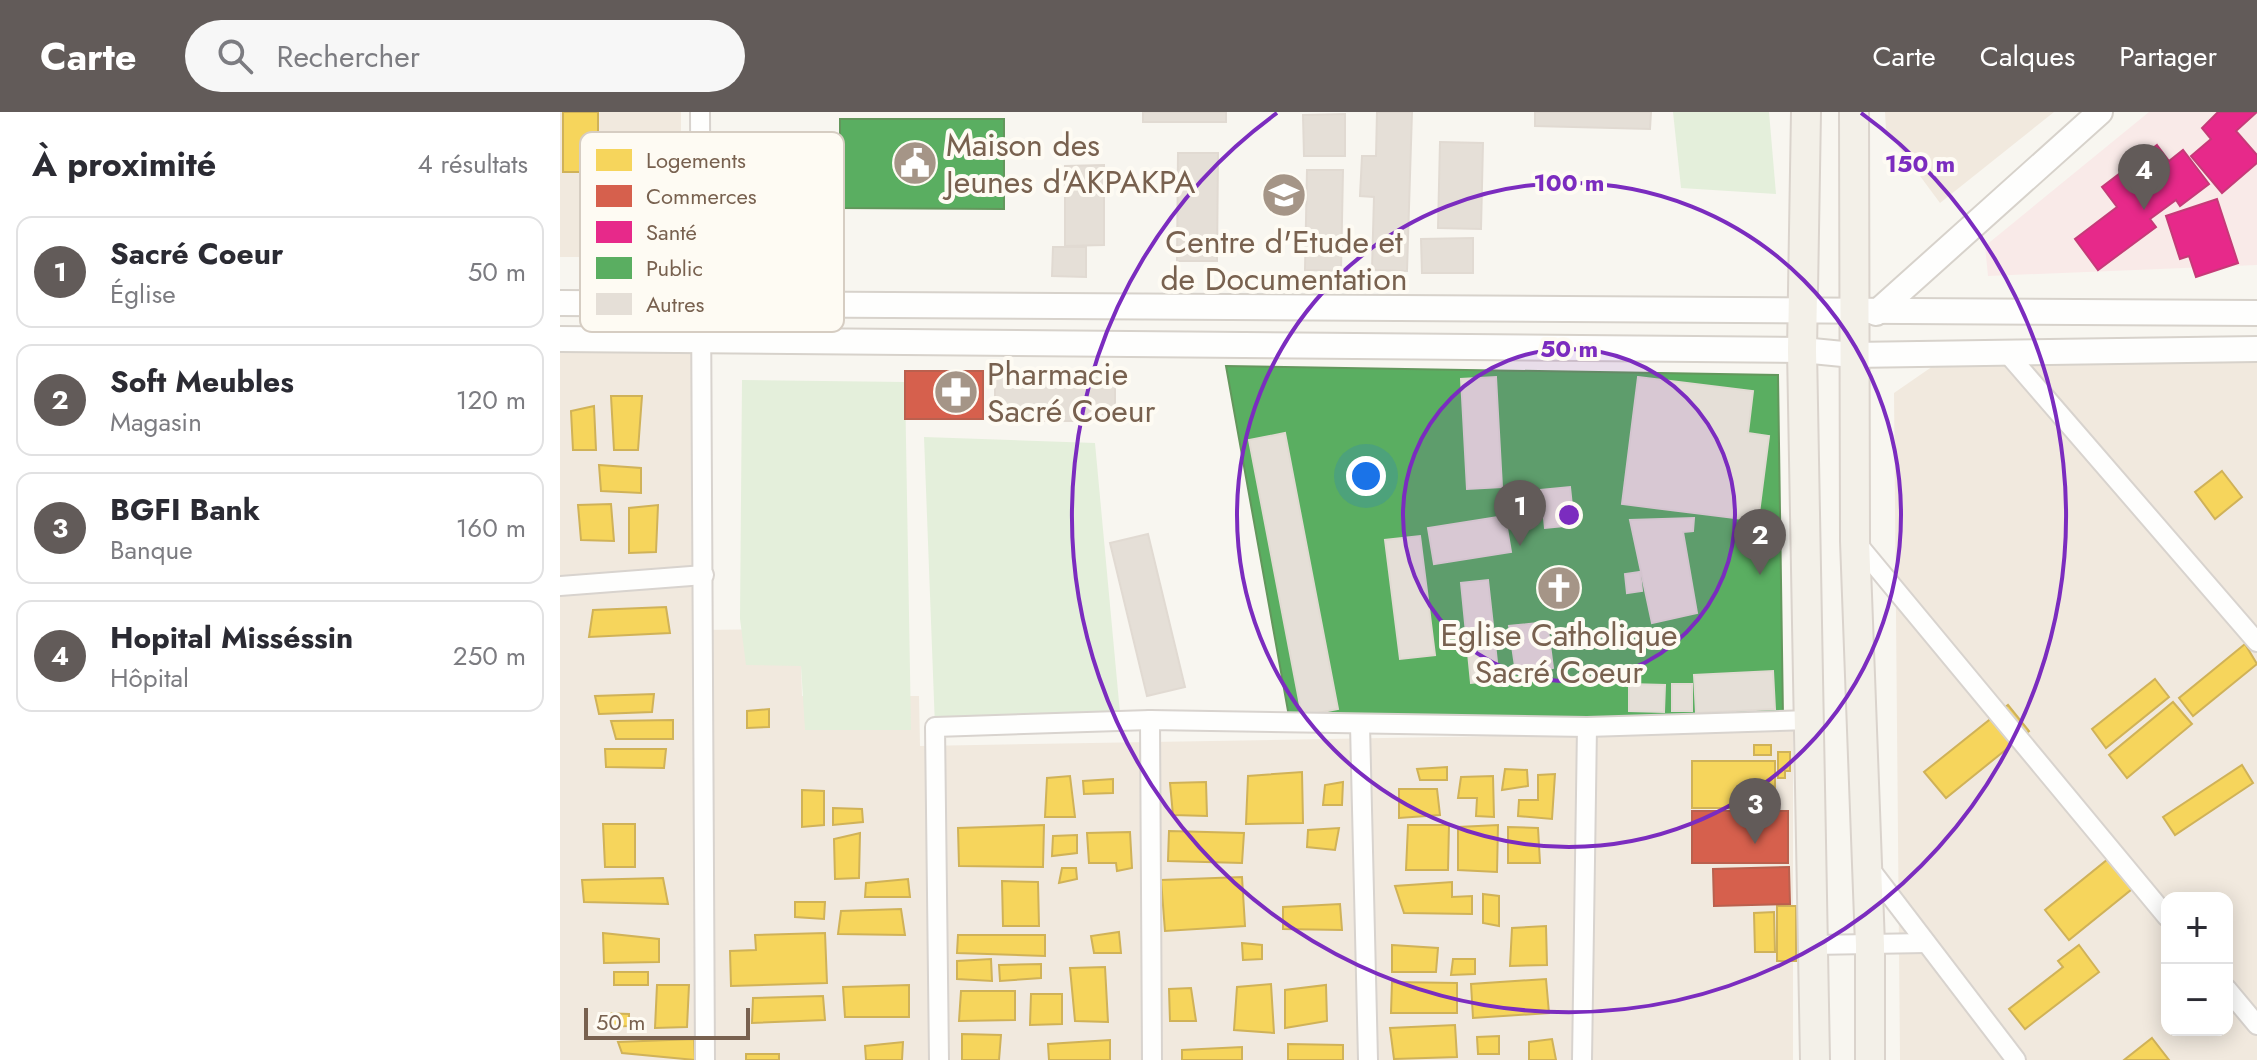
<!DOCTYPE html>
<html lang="fr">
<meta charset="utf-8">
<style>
:root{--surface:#fff;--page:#f7f7f7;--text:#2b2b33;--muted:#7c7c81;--line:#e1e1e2;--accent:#625b59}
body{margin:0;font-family:Jost,sans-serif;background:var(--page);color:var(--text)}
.controls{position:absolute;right:24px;bottom:24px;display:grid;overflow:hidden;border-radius:16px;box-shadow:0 4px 20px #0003}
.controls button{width:72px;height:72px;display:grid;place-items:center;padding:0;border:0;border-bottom:2px solid var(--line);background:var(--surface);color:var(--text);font:40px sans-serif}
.scale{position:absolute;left:24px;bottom:20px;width:166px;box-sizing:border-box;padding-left:8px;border:4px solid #78614f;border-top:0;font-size:22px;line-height:28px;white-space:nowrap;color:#78614f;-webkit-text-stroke:6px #fefbf3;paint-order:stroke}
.you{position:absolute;left:806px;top:364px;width:28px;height:28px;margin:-20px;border:6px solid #fff;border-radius:50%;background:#1a73e8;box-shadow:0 0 0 12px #1a73e833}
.badge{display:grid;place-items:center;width:52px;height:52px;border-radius:50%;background:var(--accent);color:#fff;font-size:26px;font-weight:700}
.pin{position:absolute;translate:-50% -66px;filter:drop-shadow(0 2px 4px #0008)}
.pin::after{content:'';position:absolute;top:42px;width:28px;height:24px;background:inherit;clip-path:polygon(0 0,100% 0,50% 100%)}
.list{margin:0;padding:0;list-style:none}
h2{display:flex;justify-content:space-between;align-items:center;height:104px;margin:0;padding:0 32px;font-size:34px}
h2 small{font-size:26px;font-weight:400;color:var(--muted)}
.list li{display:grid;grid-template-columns:52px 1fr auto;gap:24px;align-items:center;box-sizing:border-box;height:112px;margin:0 16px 16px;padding:0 16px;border:2px solid var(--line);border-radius:16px}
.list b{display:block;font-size:30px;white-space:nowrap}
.list p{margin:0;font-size:26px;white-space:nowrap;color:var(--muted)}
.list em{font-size:26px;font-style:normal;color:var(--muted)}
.icon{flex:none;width:44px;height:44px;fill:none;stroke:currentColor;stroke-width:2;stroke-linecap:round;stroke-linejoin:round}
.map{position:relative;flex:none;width:1697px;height:948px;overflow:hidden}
header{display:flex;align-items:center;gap:48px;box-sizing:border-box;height:112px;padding:0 40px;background:var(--accent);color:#fff}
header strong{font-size:38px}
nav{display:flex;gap:44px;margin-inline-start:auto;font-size:28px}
.search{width:560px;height:72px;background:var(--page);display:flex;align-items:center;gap:20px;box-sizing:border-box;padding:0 28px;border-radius:44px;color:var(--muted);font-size:30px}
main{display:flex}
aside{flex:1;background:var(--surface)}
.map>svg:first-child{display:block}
</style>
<header>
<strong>Carte</strong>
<div class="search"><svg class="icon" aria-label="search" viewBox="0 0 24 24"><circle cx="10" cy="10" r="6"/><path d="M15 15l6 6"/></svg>Rechercher</div>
<nav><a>Carte</a><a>Calques</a><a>Partager</a></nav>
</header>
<main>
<aside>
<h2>À proximité<small>4 résultats</small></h2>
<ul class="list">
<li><span class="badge">1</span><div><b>Sacré Coeur</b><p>Église</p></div><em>50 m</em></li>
<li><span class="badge">2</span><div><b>Soft Meubles</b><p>Magasin</p></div><em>120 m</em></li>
<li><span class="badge">3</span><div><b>BGFI Bank</b><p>Banque</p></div><em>160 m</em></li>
<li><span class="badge">4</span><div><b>Hopital Misséssin</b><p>Hôpital</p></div><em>250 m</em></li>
</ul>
</aside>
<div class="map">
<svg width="1697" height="948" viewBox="0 0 1697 948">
<rect width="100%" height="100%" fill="#f8f6f0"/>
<g fill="#f1e9de" fill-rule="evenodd">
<rect x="0" y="0" width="121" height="145"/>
<polygon points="1325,0 1494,0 1380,91 1326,18"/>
<polygon points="0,233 140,233 139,518 240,517 242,584 359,584 360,634 1233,619 1233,948 0,948"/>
<path d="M1697,236v712h-357l-6,-667 55,-38zM1607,786h60v132h-60z"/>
</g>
<polygon fill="#f9eae8" points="1589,0 1697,0 1697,153 1428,164 1425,134"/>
<g fill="#e4efdb">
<polygon points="1113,0 1209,0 1216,82 1121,76"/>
<polygon points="182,268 345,270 351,618 245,618 241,554 186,553 180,507"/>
<polygon points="364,325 535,331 560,601 375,615"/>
</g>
<g fill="#f6d55c" stroke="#d0b258" stroke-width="2">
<rect x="3" y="0" width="35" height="60"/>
<polygon points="51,284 82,284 78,338 54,338"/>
<polygon points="34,294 36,338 13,338 11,299"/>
<polygon points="39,353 81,356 81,381 41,379"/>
<polygon points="1662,359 1682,385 1655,407 1635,380"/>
<polygon points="51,392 54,429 21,428 18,393"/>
<polygon points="98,393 96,440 69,441 69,396"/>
<polygon points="106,495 110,521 29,525 33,498"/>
<polygon points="1685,532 1697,552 1633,604 1619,586"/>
<polygon points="1595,567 1609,585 1546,636 1532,617"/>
<polygon points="94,582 92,600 39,602 35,584"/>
<polygon points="1613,590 1632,612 1567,666 1549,643"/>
<polygon points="1448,593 1469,619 1386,686 1364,660"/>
<polygon points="209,597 209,615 187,616 187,599"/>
<polygon points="113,608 113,627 56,627 51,609"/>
<rect x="1194" y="633" width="17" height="10"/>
<polygon points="45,637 106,637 104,656 46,655"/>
<polygon points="1218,640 1230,640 1230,659 1225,659 1225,666 1218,666"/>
<rect x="1132" y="649" width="83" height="47"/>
<polygon points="1682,653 1693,671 1615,723 1603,705"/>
<polygon points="887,655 887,668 860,668 857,657"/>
<polygon points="945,657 967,658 968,674 942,678"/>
<polygon points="742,660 743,711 686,712 688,664"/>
<polygon points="995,662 992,707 958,704 959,688 978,688 978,663"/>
<polygon points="510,664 515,705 485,705 487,666"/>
<polygon points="933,664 934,705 916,704 917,686 898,686 901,665"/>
<polygon points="553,667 553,681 524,682 523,669"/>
<polygon points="646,670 647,704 613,703 610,671"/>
<polygon points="783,670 782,693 763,693 765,673"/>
<polygon points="839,677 877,677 880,703 839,706"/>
<polygon points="242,678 264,679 264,713 242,715"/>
<polygon points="273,696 302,697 303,710 273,713"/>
<polygon points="43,712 75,712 75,755 45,755"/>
<polygon points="484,713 483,755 399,754 398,716"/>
<polygon points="848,713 889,713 888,758 846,758"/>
<polygon points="938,713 937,760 898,758 898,715"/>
<polygon points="948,715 978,716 980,751 948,751"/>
<polygon points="779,716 775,738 747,735 748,718"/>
<polygon points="609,719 684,721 682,751 608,749"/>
<polygon points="570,720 572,756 557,759 556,751 529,751 527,721"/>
<polygon points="300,721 299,766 275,767 274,727"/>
<polygon points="517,723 517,741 492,744 493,724"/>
<polygon points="1553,743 1577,773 1509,828 1485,798"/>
<polygon points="502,756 516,756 517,767 499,771"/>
<polygon points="682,765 685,814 605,819 601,768"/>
<polygon points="103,766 108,792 24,790 22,768"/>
<polygon points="348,767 350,785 305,785 306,771"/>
<polygon points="442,769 478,770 479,814 443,814"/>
<polygon points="892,770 892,785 912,784 912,802 844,801 835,774"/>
<polygon points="923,782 939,784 939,814 923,811"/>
<polygon points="235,790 265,790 264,807 235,805"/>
<polygon points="780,792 782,818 723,817 723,795"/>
<rect x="1217" y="794" width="19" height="55"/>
<polygon points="341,797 345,823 278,822 281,799"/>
<polygon points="1214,800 1215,840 1195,840 1194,801"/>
<polygon points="986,814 987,853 950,854 952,816"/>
<polygon points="559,820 561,841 534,841 531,824"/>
<polygon points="43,821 99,827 99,850 44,851"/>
<polygon points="265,821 267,871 171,874 170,839 196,838 195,823"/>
<polygon points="398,823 485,823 485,844 397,841"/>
<polygon points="682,831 702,833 702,847 683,848"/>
<polygon points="832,833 878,836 876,860 832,860"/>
<polygon points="1519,833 1539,860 1465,917 1449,897 1503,855 1498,849"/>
<polygon points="431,847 432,869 397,867 397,849"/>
<polygon points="893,847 915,847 915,862 891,863"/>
<polygon points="481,852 481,866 440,869 439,853"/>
<polygon points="545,855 548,910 515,909 510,856"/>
<rect x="54" y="860" width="34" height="13"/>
<polygon points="986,867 989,901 913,906 911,872"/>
<polygon points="832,870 897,871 897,901 831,901"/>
<polygon points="711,872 714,921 674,918 677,875"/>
<polygon points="97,873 129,873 127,915 95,916"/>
<polygon points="349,873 349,905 285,905 283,875"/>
<polygon points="766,873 767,909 725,916 725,878"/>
<polygon points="631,876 636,909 610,909 609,877"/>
<polygon points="401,879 455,879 455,908 399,909"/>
<polygon points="471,882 502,882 502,912 470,913"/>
<polygon points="263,884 265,908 192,911 193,886"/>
<polygon points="40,901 69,902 69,914 38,915"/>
<polygon points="895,913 897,945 834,947 830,916"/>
<polygon points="402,922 441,923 439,948 402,948"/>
<polygon points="939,924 939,942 918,942 917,925"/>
<polygon points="1592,926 1609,948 1564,948"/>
<polygon points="134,927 135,948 62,941 58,930"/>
<polygon points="992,927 996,948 969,948 969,930"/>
<polygon points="550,928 550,948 489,948 488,932"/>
<polygon points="343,930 342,948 306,948 305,934"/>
<polygon points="728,932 783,933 783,948 728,948"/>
<polygon points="682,935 682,948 622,948 622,938"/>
<rect x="186" y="942" width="33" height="6"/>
</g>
<g fill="#d6604d" stroke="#ba604e" stroke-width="2">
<rect x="345" y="259" width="78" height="48"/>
<rect x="1166" y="422" width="51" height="88"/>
<rect x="1132" y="699" width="96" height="52"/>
<polygon points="1229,755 1230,792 1154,794 1153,757"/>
</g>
<g fill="#e7298a" stroke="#c63a78" stroke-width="2">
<polygon points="1658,0 1697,0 1676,19 1697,43 1697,51 1662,81 1631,44 1651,27 1642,16"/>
<polygon points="1597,33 1609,49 1623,38 1649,72 1620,94 1616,88 1590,107 1596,115 1538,158 1515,127 1557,95 1542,75"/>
<polygon points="1657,87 1678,151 1636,165 1629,144 1620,147 1606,104"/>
</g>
<g fill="#5aae61" stroke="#63975c" stroke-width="2">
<polygon points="280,7 444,7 444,97 280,96"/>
<polygon points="666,254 1218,263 1223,606 730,610"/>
</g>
<g fill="#e5dfd7" stroke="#e1dad2" stroke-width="2">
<rect x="583" y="0" width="83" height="10"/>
<polygon points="817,0 852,0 847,159 812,158 814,85 800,84 802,44 816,44"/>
<polygon points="975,0 1091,0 1090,17 975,14"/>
<polygon points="785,2 785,44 744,44 743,3"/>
<polygon points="880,30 923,31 921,117 878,116"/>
<polygon points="618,41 658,41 657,149 617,149"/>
<polygon points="544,53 544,133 505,134 505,54"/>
<polygon points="747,58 783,58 781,159 745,158"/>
<polygon points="913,126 913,161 862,161 861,127"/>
<polygon points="493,135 526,135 526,165 492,164"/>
<rect x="435" y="260" width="120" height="49"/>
<polygon points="936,265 942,375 907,377 901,267"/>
<polygon points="1078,265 1193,279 1188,321 1209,324 1198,409 1062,392"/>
<polygon points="725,321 778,597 742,604 689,328"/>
<polygon points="1010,375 1014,413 985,416 981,378"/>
<polygon points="945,404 951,440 874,452 868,416"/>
<polygon points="1134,406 1133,419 1123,420 1137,501 1092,511 1070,408"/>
<polygon points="588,422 625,575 587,584 550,431"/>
<polygon points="860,424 875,543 840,547 825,428"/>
<polygon points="1080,460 1082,479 1067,481 1065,462"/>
<polygon points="928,468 939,568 911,571 901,471"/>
<polygon points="987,510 993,556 956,561 949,514"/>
<polygon points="1213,559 1215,597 1136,601 1134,563"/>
<polygon points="1069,572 1105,573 1104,600 1069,599"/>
<rect x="1112" y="572" width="20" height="27"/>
</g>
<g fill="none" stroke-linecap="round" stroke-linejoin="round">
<g stroke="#d8d3ce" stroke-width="22">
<g id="street">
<polyline points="140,0 145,948"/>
<polyline points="1447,241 1697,530"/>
<polyline points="1295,429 1607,805"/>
<polyline points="0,474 144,463"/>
<polyline points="590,608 592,948"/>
<polyline points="800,613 808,948"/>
<polyline points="1307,753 1456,948"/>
<polyline points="1253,833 1366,831"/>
<polyline points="1667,877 1697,913"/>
<polyline points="379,948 375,615 590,608 1027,615 1250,608"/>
<polyline points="1022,948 1027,615"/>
</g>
</g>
<g stroke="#d7d2cb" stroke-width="28">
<g id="secondary">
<polyline points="0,191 1697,201"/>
<polyline points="1316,201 1540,0"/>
<polyline points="0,227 1242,238 1293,243 1697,237"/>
</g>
</g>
<g stroke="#dad3cc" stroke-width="32">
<g id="primary">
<polyline points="1246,0 1242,238 1255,948"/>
<polyline points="1294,0 1295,429 1310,833 1310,948"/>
</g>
</g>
<use href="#street" stroke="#fefefd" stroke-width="18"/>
<use href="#secondary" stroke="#fefefd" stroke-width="24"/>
<use href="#primary" stroke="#f3f0e8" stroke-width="28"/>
</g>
<circle cx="1009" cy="403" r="166" fill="#7b2cbf" fill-opacity=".12"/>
<g fill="none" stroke="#7b2cbf" stroke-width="4">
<circle cx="1009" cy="403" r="166"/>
<circle cx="1009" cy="403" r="332"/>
<path d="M1301 1A497 497 0 1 1 717 1"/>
</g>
<defs>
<g id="civic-disc" transform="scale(2.3)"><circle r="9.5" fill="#a59587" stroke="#fefbf3"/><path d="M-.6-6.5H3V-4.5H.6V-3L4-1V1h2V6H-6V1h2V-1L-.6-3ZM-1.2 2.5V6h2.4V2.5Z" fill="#fff"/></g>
<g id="school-disc" transform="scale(2.3)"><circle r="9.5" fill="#a59587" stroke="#fefbf3"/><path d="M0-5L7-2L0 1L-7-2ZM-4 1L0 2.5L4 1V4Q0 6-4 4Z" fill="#fff"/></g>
<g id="pharmacy-disc" transform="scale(2.3)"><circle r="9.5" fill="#a59587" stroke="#fefbf3"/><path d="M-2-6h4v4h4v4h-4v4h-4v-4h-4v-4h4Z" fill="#fff"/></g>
<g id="church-disc" transform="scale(2.3)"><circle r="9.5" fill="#a59587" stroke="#fefbf3"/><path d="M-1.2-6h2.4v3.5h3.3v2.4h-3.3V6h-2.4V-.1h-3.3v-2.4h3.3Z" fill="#fff"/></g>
</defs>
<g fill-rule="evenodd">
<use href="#civic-disc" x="355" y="51"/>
<use href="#school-disc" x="724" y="83"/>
<use href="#pharmacy-disc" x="396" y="280"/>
<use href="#church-disc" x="999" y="476"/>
</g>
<g text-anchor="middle" stroke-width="8" stroke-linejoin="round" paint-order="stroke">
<g font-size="32" fill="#78614f" stroke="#fefbf3" text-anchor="start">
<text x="386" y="44">Maison des<tspan x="386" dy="37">Jeunes d'AKPAKPA</tspan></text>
<text x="724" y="141" text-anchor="middle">Centre d'Etude et<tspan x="724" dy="37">de Documentation</tspan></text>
<text x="427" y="273">Pharmacie<tspan x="427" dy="37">Sacré Coeur</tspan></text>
<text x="999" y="534" text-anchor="middle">Eglise Catholique<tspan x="999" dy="37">Sacré Coeur</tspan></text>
</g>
</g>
<rect x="20" y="20" width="264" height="200" rx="12" fill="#fefbf3" stroke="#d6cdc2" stroke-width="2"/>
<rect x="36" y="37" width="36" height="22" fill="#f6d55c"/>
<rect x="36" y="73" width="36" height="22" fill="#d6604d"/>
<rect x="36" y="109" width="36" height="22" fill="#e7298a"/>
<rect x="36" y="145" width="36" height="22" fill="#5aae61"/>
<rect x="36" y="181" width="36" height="22" fill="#e5dfd7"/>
<g font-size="22" fill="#78614f">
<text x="86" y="56">Logements</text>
<text x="86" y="92">Commerces</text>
<text x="86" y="128">Santé</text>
<text x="86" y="164">Public</text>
<text x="86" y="200">Autres</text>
</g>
<circle cx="1009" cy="403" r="12" fill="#7b2cbf" stroke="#fefbf3" stroke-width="4"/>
<g font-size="24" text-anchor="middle" font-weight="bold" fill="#7b2cbf" stroke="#fefbf3" stroke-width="8" stroke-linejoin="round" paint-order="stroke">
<text x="1360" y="60">150 m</text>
<text x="1009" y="79">100 m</text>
<text x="1009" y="245">50 m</text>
</g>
</svg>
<div class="controls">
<button>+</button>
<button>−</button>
</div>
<div class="scale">50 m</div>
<div class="you"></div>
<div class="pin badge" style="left:960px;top:434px">1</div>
<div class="pin badge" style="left:1200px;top:463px">2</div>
<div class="pin badge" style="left:1195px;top:732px">3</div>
<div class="pin badge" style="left:1584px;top:98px">4</div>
</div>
</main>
